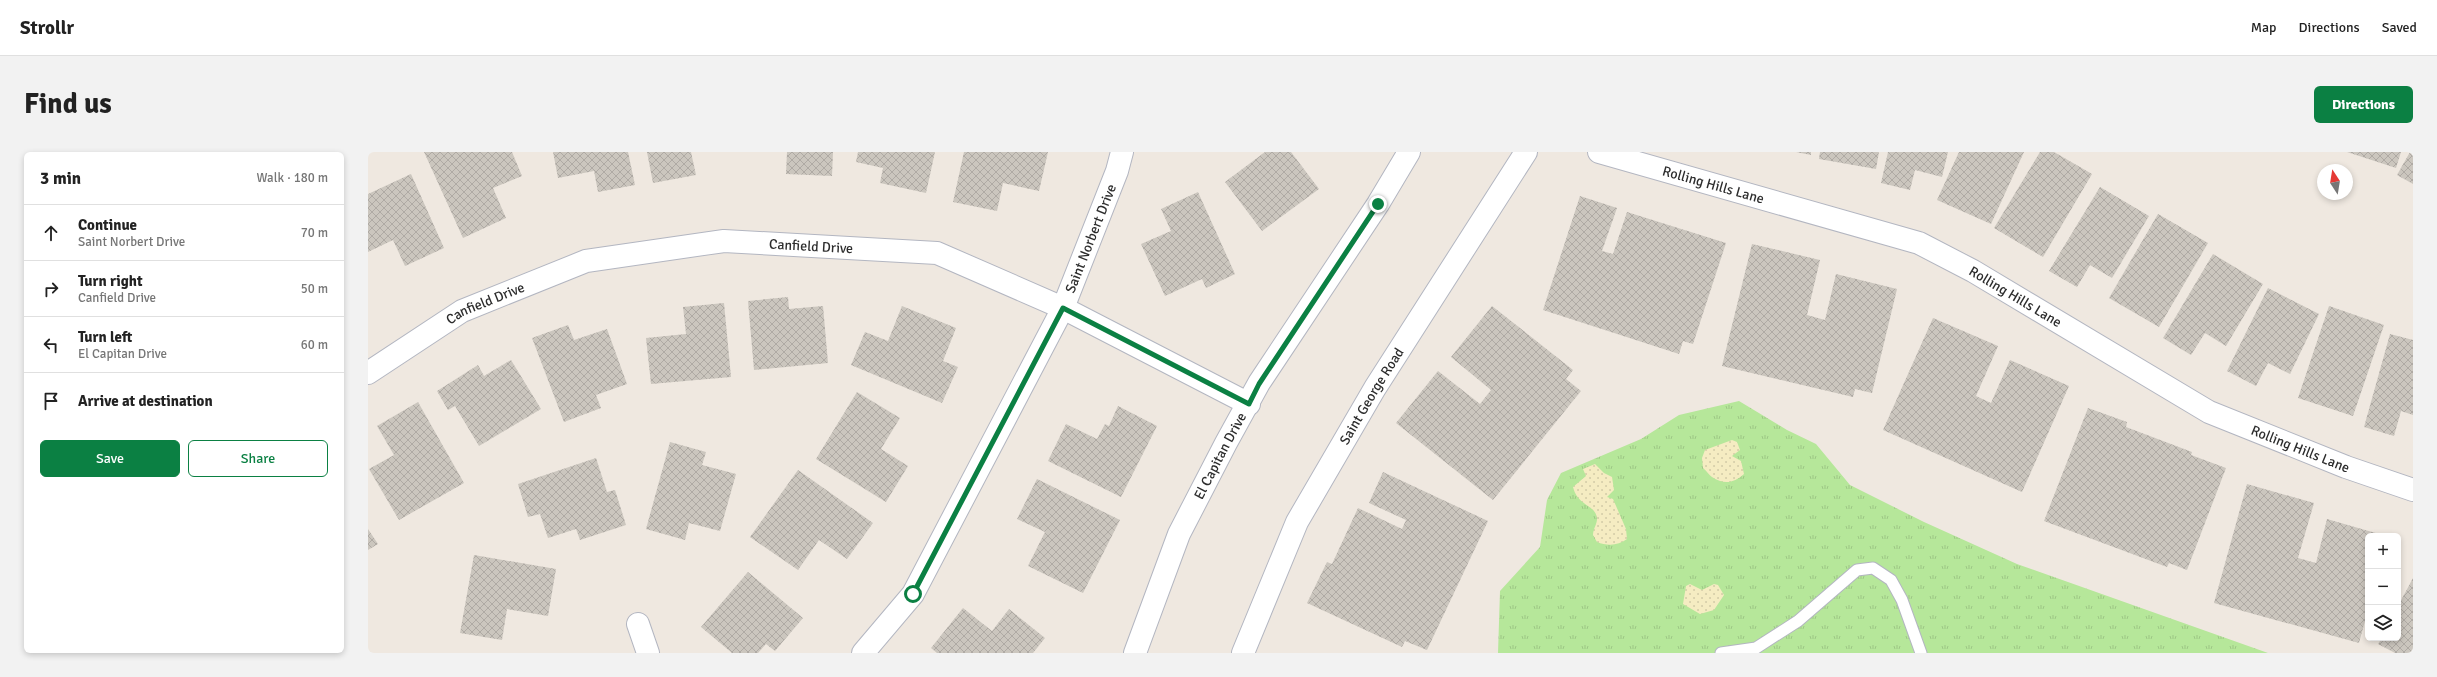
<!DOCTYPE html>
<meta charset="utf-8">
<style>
:root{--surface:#fff;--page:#f2f2f2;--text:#222;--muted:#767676;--line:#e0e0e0;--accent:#0b8043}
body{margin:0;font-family:Signika,sans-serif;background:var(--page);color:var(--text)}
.controls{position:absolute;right:12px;bottom:12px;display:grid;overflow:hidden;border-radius:6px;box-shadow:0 2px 6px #0003}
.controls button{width:36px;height:36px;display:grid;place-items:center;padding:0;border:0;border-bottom:1px solid var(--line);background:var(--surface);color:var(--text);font:20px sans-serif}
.compass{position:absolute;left:1949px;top:12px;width:36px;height:36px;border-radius:50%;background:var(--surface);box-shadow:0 2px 6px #0003;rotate:348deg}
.stop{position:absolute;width:12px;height:12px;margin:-9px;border:3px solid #0b8043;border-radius:50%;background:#fff}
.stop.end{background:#0b8043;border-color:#fff;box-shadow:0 1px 4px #0008}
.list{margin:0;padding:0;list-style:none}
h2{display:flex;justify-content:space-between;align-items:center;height:52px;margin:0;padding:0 16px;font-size:17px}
h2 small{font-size:13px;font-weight:400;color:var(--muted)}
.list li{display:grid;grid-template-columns:26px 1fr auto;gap:12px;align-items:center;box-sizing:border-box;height:56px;padding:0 16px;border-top:1px solid var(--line)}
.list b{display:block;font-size:15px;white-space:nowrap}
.list p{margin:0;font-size:13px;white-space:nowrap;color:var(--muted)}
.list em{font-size:13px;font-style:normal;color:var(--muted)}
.actions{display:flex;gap:8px;padding:12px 16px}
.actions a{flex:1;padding:9px 0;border:1px solid var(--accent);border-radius:6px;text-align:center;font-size:14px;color:var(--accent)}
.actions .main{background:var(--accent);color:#fff}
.icon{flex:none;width:22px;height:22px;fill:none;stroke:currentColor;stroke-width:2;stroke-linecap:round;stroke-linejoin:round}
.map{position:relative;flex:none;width:2045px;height:501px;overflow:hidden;border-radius:6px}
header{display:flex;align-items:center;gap:24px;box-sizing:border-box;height:56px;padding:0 20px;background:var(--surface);border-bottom:1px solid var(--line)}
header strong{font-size:19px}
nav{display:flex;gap:22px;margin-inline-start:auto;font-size:14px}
.intro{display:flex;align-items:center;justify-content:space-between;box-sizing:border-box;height:96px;padding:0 24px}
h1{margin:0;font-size:28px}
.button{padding:10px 18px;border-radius:6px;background:var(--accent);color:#fff;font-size:14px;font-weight:700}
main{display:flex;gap:24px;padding:0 24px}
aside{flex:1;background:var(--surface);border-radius:6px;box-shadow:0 2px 6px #0003}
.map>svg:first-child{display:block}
</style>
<header>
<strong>Strollr</strong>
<nav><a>Map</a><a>Directions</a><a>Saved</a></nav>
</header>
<div class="intro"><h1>Find us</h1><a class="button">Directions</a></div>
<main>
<aside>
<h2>3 min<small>Walk · 180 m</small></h2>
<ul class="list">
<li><svg class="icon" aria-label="ahead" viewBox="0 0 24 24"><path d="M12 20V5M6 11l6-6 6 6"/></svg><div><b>Continue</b><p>Saint Norbert Drive</p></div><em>70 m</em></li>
<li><svg class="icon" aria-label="right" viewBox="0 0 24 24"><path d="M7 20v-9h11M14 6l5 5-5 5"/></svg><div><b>Turn right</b><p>Canfield Drive</p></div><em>50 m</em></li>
<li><svg class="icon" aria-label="left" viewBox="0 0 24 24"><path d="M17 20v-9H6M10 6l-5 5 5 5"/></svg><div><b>Turn left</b><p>El Capitan Drive</p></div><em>60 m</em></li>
<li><svg class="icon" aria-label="arrive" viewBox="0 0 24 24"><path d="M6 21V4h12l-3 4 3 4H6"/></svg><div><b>Arrive at destination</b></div></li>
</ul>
<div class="actions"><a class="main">Save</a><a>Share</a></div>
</aside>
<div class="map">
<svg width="2045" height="501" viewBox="0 0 2045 501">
<defs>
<pattern id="grass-tufts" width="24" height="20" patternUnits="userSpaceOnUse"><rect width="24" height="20" fill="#b6e79a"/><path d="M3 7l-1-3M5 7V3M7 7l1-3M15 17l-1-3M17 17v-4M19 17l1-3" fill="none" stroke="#9dc685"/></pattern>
<pattern id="sand-dots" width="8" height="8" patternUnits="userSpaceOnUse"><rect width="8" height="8" fill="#f5ecc2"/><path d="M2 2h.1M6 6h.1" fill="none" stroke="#d2cba7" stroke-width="1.8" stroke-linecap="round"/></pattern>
<pattern id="building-cross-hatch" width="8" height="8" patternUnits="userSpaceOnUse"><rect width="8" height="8" fill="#cbc6be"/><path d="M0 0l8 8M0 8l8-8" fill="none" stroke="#afaaa4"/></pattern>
</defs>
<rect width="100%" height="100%" fill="#efe8e0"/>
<polygon fill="url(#grass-tufts)" points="1371,249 1419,278 1448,292 1482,333 1556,370 1649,412 1900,501 1130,501 1132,439 1172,395 1179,348 1193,321 1273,287 1311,263"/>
<g fill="url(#sand-dots)">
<path d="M1364,288l5,2 3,8 -8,6 9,5 3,13c-10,9 -20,11 -32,3 -3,-2 -5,-6 -9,-9l-1,-10 3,-8z"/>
<path d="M1227,312l9,9 8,4 2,13 -7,7 6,2 13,30 1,10c-9,7 -20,7 -30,3l-4,-7c0,-6 4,-11 4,-16 -1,-15 -19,-12 -24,-32l13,-11 -3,-7z"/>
<polygon points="1322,432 1334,438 1346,432 1350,433 1356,443 1346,458 1332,462 1315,452 1318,434"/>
</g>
<g fill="url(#building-cross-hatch)">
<polygon points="56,0 144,0 154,24 125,36 138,66 95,86"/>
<polygon points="185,0 260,0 267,33 230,40 226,19 190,26"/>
<polygon points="279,0 323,0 328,23 285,31"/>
<polygon points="419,0 465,0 464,24 418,22"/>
<polygon points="490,0 567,0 558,41 512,31 515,16 488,10"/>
<polygon points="596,0 680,0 671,39 635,31 629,59 585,50"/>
<polygon points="897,0 923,0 951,37 894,79 857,30"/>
<polygon points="1428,0 1443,0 1443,3"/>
<polygon points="1452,0 1511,0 1508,17 1451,7"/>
<polygon points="1520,0 1580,0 1574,25 1547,18 1542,38 1513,31"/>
<polygon points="1591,0 1656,0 1623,72 1569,48"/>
<polygon points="1672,0 1686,0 1724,22 1675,105 1626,76"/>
<polygon points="1979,0 2033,0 2028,16"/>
<polygon points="2042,0 2045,0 2045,32 2029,23"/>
<polygon points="43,22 76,96 37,114 25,88 0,100 0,42"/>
<polygon points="1732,35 1781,64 1744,126 1722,113 1709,135 1681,119"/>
<polygon points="830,40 867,122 838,136 834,127 797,144 773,92 803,79 793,57"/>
<polygon points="1212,44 1249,56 1234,99 1245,102 1259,60 1358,91 1325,192 1315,189 1311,202 1175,158"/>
<polygon points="1790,62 1840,91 1791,175 1741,146"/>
<polygon points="1384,92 1452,108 1439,163 1457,168 1468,122 1529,137 1504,241 1487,237 1485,245 1354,214"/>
<polygon points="1845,102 1895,132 1858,194 1837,181 1823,203 1795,186"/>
<polygon points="1900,136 1951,162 1922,222 1900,211 1888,234 1859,219"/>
<polygon points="420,145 421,157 455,154 460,211 386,218 380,149"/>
<polygon points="356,151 363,225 283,232 278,186 318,182 315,155"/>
<polygon points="534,154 588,176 575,209 590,215 574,251 483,213 497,180 520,189"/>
<polygon points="1124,154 1205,218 1198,227 1213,239 1125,348 1028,271 1070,219 1112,252 1123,238 1083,205"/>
<polygon points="1961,154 2016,173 1985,264 1930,246"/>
<polygon points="1565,166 1630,194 1608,244 1623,251 1642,208 1701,234 1654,340 1515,278"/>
<polygon points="200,173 206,188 239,177 259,232 228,243 233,256 196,270 164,186"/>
<polygon points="2022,182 2045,188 2045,263 2033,259 2026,284 1996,275"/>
<polygon points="143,208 173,257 111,294 87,254 80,258 69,239 110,213 116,224"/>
<polygon points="489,240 532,266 513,297 540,314 518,350 448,307"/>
<polygon points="50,250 96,331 31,368 1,317 26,303 9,274"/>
<polygon points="750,254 789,274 753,345 680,309 698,272 729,287 737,272 741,274"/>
<polygon points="1720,256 1759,270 1758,275 1824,300 1823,303 1858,316 1819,418 1801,411 1799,415 1676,369"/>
<polygon points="302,290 338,300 334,313 368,322 352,379 321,371 317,388 278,377"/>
<polygon points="228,306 239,340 247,338 258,373 212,388 208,377 180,386 172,362 160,365 150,332"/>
<polygon points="430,318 505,371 479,407 451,388 430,418 382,385"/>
<polygon points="1015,320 1120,369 1059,498 1037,489 1034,495 939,451 959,410 964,412 990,356 1034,377 1038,368 1001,351"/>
<polygon points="669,327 752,368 715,441 660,414 677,380 649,367"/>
<polygon points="1879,332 1946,351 1930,406 1948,411 1959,367 2018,384 2000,384 2000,458 1991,491 1846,451"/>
<polygon points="0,377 10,392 0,398"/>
<polygon points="106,403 188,417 180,464 139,457 134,488 92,481"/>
<polygon points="380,420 435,466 407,499 398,492 390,501 364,501 333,475"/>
<polygon points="2045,426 2045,501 2027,501 2010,492 2014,486 2030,486 2030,454"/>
<polygon points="595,456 624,479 641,457 677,486 665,501 569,501 563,496"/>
</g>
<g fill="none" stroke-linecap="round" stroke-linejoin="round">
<g stroke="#b3b6c1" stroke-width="13">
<polyline id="service" points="1353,501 1388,496 1430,469 1489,418 1505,416 1523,428 1534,448 1553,501"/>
</g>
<g stroke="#b3b6c1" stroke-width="24">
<g id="minor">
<path id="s1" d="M1231,0l320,91 54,28 236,141 137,55 67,23"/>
<path id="s2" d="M0,221l94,-62 124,-50 138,-20 213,12 126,55 186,96"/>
<polyline points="270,472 280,501"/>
<path id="s3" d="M495,501l50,-59 150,-286 54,-137 5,-19"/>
<path id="s4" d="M875,501l54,-131 78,-134 151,-236"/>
</g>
</g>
<g stroke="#b3b6c1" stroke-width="24">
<g id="tertiary">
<path id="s5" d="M767,501l44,-119 47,-91 33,-60 119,-179 31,-52"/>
</g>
</g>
<use href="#service" stroke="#fff" stroke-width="11"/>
<use href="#minor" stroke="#fff" stroke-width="22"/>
<use href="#tertiary" stroke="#fff" stroke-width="22"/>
</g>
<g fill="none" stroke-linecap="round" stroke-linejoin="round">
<polyline stroke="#0b8043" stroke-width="5" points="545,442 695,156 881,252 891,232 1010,52"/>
</g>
<g text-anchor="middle" stroke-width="3.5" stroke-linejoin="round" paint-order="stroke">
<g font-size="14" fill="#2d2d2d" stroke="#fff">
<text dy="5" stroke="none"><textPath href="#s1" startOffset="119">Rolling Hills Lane</textPath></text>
<text dy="5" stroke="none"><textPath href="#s3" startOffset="475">Saint Norbert Drive</textPath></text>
<text dy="5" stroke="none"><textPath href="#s2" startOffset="473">Canfield Drive</textPath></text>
<text dy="5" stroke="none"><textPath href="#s1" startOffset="443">Rolling Hills Lane</textPath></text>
<text dy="5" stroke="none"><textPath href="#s2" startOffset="137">Canfield Drive</textPath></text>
<text dy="5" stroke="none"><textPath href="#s4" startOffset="288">Saint George Road</textPath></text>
<text dy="5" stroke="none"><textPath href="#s1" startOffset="767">Rolling Hills Lane</textPath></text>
<text dy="5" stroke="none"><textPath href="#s5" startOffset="215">El Capitan Drive</textPath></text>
</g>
</g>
</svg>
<div class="controls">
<button>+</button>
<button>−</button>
<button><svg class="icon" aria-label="layers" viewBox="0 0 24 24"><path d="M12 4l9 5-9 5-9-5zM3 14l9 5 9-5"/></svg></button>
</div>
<svg class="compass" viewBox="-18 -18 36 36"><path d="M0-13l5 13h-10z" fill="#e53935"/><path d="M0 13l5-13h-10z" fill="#767676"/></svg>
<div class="stop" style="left:545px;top:442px"></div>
<div class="stop end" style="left:1010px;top:52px"></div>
</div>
</main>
